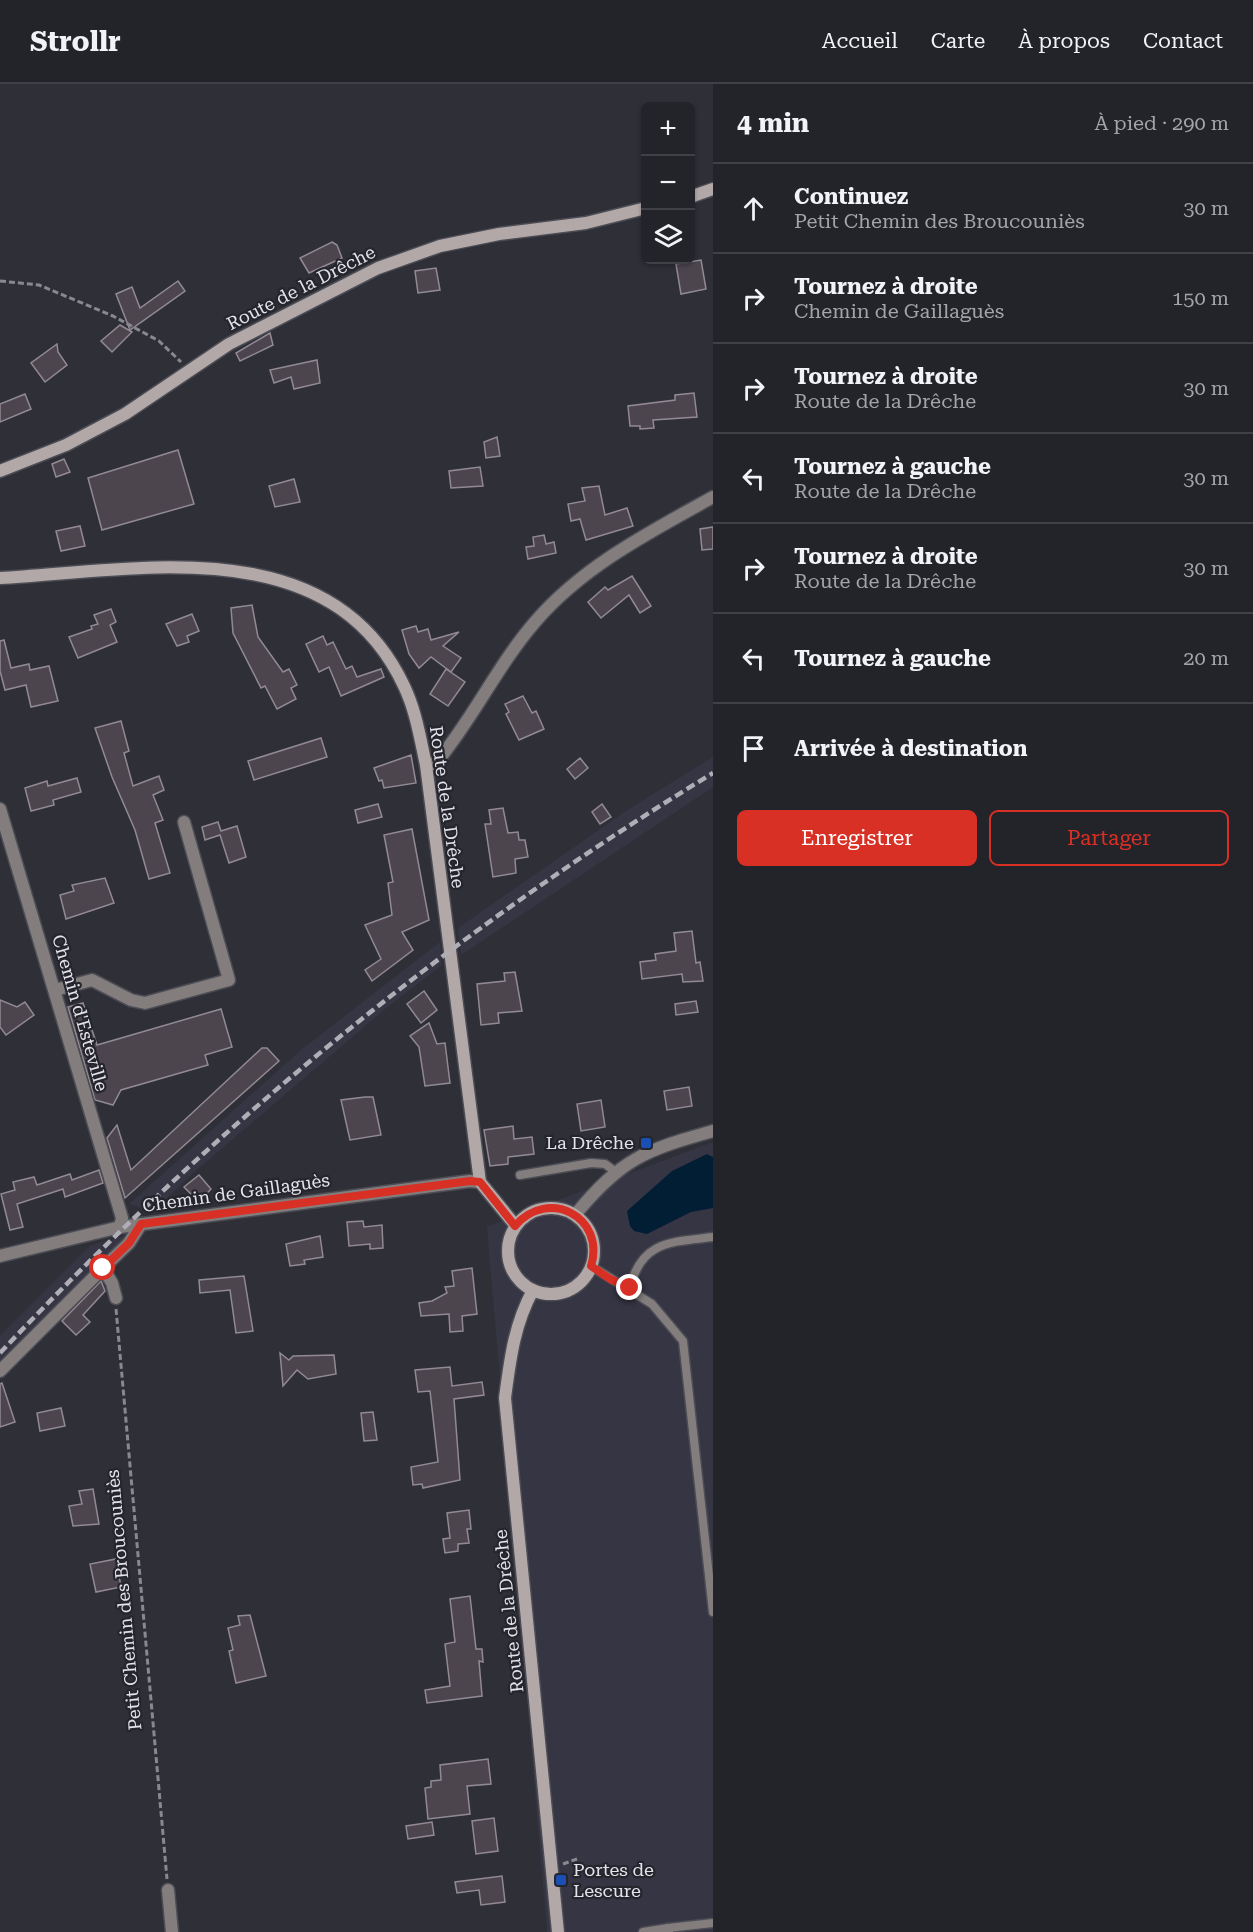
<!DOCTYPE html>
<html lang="fr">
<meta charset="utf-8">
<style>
:root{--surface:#23232a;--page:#2b2b32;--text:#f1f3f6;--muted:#a3a4a8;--line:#404047;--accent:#d93025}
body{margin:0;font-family:"Roboto Serif",serif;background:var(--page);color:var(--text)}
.controls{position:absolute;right:18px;top:18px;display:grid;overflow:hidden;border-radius:9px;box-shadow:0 2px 4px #0004}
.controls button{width:54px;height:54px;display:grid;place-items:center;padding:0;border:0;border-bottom:2px solid var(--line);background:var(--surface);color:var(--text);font:30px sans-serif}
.stop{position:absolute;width:18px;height:18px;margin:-14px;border:4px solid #d93025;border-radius:50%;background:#fff}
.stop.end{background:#d93025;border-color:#fff;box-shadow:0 2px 6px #0008}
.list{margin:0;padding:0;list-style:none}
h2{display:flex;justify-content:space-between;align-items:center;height:78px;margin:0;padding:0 24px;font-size:26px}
h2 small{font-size:20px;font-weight:400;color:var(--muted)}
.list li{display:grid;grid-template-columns:39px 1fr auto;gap:18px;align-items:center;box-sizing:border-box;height:90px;padding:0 24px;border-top:2px solid var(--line)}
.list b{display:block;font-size:22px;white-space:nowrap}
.list p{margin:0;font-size:20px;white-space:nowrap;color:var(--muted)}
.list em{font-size:20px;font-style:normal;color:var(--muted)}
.actions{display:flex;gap:12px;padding:18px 24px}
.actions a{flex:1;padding:14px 0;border:2px solid var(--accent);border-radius:9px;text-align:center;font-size:21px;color:var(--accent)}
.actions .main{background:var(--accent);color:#fff}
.icon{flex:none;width:33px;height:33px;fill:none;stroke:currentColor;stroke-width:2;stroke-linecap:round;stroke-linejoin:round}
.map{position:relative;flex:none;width:713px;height:1848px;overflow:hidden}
header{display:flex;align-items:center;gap:36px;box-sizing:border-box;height:84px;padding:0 30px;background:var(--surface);border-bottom:2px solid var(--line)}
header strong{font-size:28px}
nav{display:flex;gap:33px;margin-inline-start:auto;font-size:21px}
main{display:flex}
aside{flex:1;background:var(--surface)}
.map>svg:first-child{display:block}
</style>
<header>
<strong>Strollr</strong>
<nav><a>Accueil</a><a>Carte</a><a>À propos</a><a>Contact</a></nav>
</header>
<main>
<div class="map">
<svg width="713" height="1848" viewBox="0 0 713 1848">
<rect width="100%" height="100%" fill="#2f2f38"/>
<g fill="#363544">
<polygon points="713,673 713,703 461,871 458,844 626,727"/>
<polygon points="440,858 442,881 385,925 193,1089 154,1127 129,1120 301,966"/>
<polygon points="713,1058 713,1848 547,1848 487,1143"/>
<polygon points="131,1150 0,1282 0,1252 91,1161"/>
</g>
<polygon fill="#021e34" points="707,1070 713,1073 713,1124 691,1128 647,1150 634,1147 630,1142 627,1127 672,1087"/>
<g fill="#4d454e" stroke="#928a93" stroke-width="1.5">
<polygon points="332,158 337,161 342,174 309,189 300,174"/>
<polygon points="701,176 706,205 681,210 676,180"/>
<polygon points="436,184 440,206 418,209 415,187"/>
<polygon points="178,197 185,207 130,246 116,210 132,203 140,224"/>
<polygon points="120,241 132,248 112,268 101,257"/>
<polygon points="270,249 273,261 240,277 236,269"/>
<polygon points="57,260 58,268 67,281 45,298 31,279"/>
<polygon points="317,276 320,299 294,305 291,293 274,299 270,286"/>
<polygon points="694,309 697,333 653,336 654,344 640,345 640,342 630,342 628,322 675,316 675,311"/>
<polygon points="25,310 31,325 0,338 0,320"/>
<polygon points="497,353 500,372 486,374 484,358"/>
<polygon points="178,366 194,420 102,446 88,394"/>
<polygon points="64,375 70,388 56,393 52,380"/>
<polygon points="480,383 483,402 451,404 449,387"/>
<polygon points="294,395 300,418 275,423 269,402"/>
<polygon points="599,402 605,431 627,424 633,442 586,456 580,435 571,437 568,420 585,417 582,404"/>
<polygon points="80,442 85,462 61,467 56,447"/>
<polygon points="713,443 713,465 702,466 700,445"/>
<polygon points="544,451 546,460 554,458 556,469 528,475 526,463 534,462 533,453"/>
<polygon points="632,492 651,522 640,529 629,511 601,534 588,518 605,503 608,506"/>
<polygon points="252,521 258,553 283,588 289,585 297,601 291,604 296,615 277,625 265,602 261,604 233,549 231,524"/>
<polygon points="111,525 116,538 110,541 117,558 78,574 69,553 92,545 91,542 98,540 94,531"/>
<polygon points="192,530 199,547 187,552 189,558 177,562 166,540"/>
<polygon points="416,542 418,548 428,545 431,556 459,548 443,562 461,574 451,588 431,573 419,584 409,570 402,546"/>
<polygon points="323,552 327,561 333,558 346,585 352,582 357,593 381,585 384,593 341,612 329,583 319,588 306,560"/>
<polygon points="4,556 11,584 29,580 30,586 49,582 58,617 31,623 26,601 5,606 0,587 0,557"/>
<polygon points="446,585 465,598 448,622 430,610"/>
<polygon points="523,612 532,629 536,627 544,645 519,656 506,630 509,628 505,620"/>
<polygon points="121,637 129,667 124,669 133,702 159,692 164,706 153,711 163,736 155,739 170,789 149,795 135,746 112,693 95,644"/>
<polygon points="321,654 327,673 254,696 248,677"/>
<polygon points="411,671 416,699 384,704 382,696 379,697 374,684"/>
<polygon points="580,674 588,684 575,695 567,685"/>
<polygon points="77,694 81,708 53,716 54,721 31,727 25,704 47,697 48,702"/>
<polygon points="378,720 382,733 358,739 355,726"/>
<polygon points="602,720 611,733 600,740 592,728"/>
<polygon points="503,724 508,749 518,748 519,756 525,756 528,773 515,775 516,789 493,793 485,740 491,740 489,726"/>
<polygon points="218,738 221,747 237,742 246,773 229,779 220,751 205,756 202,743"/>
<polygon points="412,745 429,836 402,848 413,866 372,897 365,886 381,875 365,841 392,831 388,799 393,798 384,751"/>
<polygon points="105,794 114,819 66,835 60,811 74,807 72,801"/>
<polygon points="692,847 696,879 700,878 703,897 683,898 682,890 642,895 640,878 656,876 655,870 676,867 674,849"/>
<polygon points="515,888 522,927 498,929 499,939 481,941 477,900 505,897 504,889"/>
<polygon points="424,907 437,926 421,939 407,920"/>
<polygon points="0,916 17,923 25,918 34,931 6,951 0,943"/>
<polygon points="696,917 698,928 676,931 675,920"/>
<polygon points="83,919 97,961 221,925 232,963 205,971 208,981 121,1006 113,1021 95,1016 68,923"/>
<polygon points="429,939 437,960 445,959 450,999 425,1002 419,963 410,952"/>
<polygon points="262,964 267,964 279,977 125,1114 107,1054 117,1041 131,1086"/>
<polygon points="689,1003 692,1022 667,1026 664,1007"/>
<polygon points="365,1013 373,1013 381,1051 350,1056 341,1016"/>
<polygon points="601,1016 605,1043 581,1047 577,1020"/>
<polygon points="513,1042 514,1055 532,1053 534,1070 508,1073 508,1080 490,1082 484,1046"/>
<polygon points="99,1086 103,1099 65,1113 63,1105 17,1120 23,1143 10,1146 1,1110 15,1106 13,1098 34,1093 37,1101 70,1090 72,1096"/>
<polygon points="199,1091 211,1105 199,1118 184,1103"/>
<polygon points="363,1137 364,1143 382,1141 383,1164 370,1165 370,1160 349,1162 347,1138"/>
<polygon points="320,1152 323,1173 304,1176 305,1180 290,1182 286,1160"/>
<polygon points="472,1184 477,1230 462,1232 463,1247 450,1248 449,1230 421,1232 419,1219 432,1217 447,1209 445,1203 454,1202 452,1187"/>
<polygon points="244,1192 253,1247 236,1249 230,1206 200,1209 199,1196"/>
<polygon points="101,1197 105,1207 83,1231 90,1238 76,1251 62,1237"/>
<polygon points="280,1269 289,1276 293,1272 334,1271 336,1290 308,1295 297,1286 283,1302"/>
<polygon points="450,1283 452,1302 482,1298 484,1311 454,1315 460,1396 423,1404 422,1400 413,1401 411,1383 438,1378 430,1307 418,1308 415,1286"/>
<polygon points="2,1299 15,1338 0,1343 0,1300"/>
<polygon points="61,1324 65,1342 40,1347 37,1329"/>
<polygon points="373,1328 377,1356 364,1357 361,1329"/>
<polygon points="93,1405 99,1440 73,1442 69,1422 82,1420 79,1407"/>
<polygon points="469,1426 471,1445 467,1445 469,1459 458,1460 458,1467 445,1469 443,1455 450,1454 447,1429"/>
<polygon points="116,1475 121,1503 96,1508 90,1480"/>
<polygon points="470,1512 476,1565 482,1565 483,1578 479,1577 482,1612 427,1619 425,1606 450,1602 445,1560 455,1558 450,1515"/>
<polygon points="250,1531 266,1592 236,1599 229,1567 233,1566 228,1544 240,1541 238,1532"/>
<polygon points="488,1675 491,1700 467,1702 470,1730 428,1735 425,1704 431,1703 431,1697 441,1696 440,1681"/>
<polygon points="494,1734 498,1767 476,1770 472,1737"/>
<polygon points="432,1738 434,1751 408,1755 406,1742"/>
<polygon points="502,1792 505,1818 481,1821 479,1806 457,1809 455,1798"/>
</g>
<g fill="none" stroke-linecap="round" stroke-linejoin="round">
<g stroke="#4c4c54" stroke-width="11">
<g id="lane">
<polyline points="520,1091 591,1079 605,1080 616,1088"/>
<polyline points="591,1182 652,1220 683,1257 713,1528"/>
<path d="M630,1204c11,-48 43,-46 83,-51"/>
<polyline points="643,1848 668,1844"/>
<polyline points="669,1848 668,1844 713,1839"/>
</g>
</g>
<g stroke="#4c4c54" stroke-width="15">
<g id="street">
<path d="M426,681l10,-2c37,-44 61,-97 99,-141 48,-56 115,-90 178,-125"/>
<polyline points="0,725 122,1134 120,1143"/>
<polyline points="55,906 92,896 131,916 145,919 229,896 184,738"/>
<path d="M575,1131c46,-56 70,-65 138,-84"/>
<polyline points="0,1172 120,1143 470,1097 480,1098"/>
<polyline points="116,1214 112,1199 103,1184 129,1159 141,1140"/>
<polyline points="0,1287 103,1184"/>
<polyline points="168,1806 172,1848"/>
</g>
</g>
<g stroke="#4c4c54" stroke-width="15">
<g id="secondary">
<polyline points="690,113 713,105"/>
<polyline points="0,387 66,361 125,330 229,260 378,184 440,162 499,150 586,139 646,124"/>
<path d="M0,494c138,-8 331,-49 404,108 12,25 16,52 22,79l54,417 35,43"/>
<circle cx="551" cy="1167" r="43"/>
<path d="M533,1206c-19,35 -23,70 -28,108l53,534"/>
</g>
</g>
<g stroke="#898890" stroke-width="3" stroke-dasharray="6 3" stroke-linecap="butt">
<polyline points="0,197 39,201 113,232 159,257 181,278"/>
<polyline points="116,1225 167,1795"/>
<polyline points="563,1780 577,1775"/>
</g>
<use href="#lane" stroke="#837d7d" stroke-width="8"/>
<use href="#street" stroke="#837d7d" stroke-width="12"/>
<use href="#secondary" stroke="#b2a8a8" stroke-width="12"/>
<path stroke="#afaeb6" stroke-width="4.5" stroke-dasharray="9 4.5" stroke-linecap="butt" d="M0,1269c211,-224 450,-420 713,-580"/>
</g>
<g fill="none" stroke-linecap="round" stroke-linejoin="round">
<path stroke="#d93025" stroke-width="8" d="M103,1184l26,-25 12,-19 329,-43 10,1 35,44c33,-39 91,-9 76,40l19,13 20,9"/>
</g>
<g fill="#1a4fb4" stroke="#25252e" stroke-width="2">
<rect x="640" y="1053" width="12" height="12" rx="3"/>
<rect x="555" y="1790" width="12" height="12" rx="3"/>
</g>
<g text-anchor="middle" stroke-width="4.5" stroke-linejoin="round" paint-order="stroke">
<g font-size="18" fill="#e4e3ea" stroke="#25252e">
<text transform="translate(301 204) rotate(-27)" y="6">Route de la Drêche</text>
<text transform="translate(447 723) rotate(82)" y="6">Route de la Drêche</text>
<text transform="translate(80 929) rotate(74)" y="6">Chemin d'Esteville</text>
<text transform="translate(236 1109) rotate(-8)" y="6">Chemin de Gaillaguès</text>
<text transform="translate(124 1516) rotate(-95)" y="6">Petit Chemin des Broucouniès</text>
<text transform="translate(509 1527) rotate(-96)" y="6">Route de la Drêche</text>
</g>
<g font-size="18" fill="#e4e3ea" stroke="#25252e" text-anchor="end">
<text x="634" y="1065">La Drêche</text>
<text x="573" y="1792" text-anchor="start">Portes de<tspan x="573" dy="21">Lescure</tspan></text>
</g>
</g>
</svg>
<div class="controls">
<button>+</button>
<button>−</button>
<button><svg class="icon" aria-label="layers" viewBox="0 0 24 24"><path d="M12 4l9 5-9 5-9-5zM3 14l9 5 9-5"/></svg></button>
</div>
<div class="stop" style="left:103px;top:1184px"></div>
<div class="stop end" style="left:630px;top:1204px"></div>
</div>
<aside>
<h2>4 min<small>À pied · 290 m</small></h2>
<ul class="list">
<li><svg class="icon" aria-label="ahead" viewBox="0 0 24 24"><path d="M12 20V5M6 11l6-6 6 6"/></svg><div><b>Continuez</b><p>Petit Chemin des Broucouniès</p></div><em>30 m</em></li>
<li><svg class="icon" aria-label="right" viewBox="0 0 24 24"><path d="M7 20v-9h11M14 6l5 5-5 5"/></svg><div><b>Tournez à droite</b><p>Chemin de Gaillaguès</p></div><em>150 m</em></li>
<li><svg class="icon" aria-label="right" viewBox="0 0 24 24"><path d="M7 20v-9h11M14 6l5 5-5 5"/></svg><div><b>Tournez à droite</b><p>Route de la Drêche</p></div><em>30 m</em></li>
<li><svg class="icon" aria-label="left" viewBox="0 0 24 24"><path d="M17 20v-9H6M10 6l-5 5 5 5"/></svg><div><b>Tournez à gauche</b><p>Route de la Drêche</p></div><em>30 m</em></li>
<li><svg class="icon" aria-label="right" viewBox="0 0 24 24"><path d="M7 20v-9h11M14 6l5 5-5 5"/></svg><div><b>Tournez à droite</b><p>Route de la Drêche</p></div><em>30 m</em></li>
<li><svg class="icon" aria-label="left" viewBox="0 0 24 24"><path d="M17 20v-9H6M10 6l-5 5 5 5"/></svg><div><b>Tournez à gauche</b></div><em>20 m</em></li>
<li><svg class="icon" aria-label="arrive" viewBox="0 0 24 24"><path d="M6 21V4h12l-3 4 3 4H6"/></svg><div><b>Arrivée à destination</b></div></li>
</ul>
<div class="actions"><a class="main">Enregistrer</a><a>Partager</a></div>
</aside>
</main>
